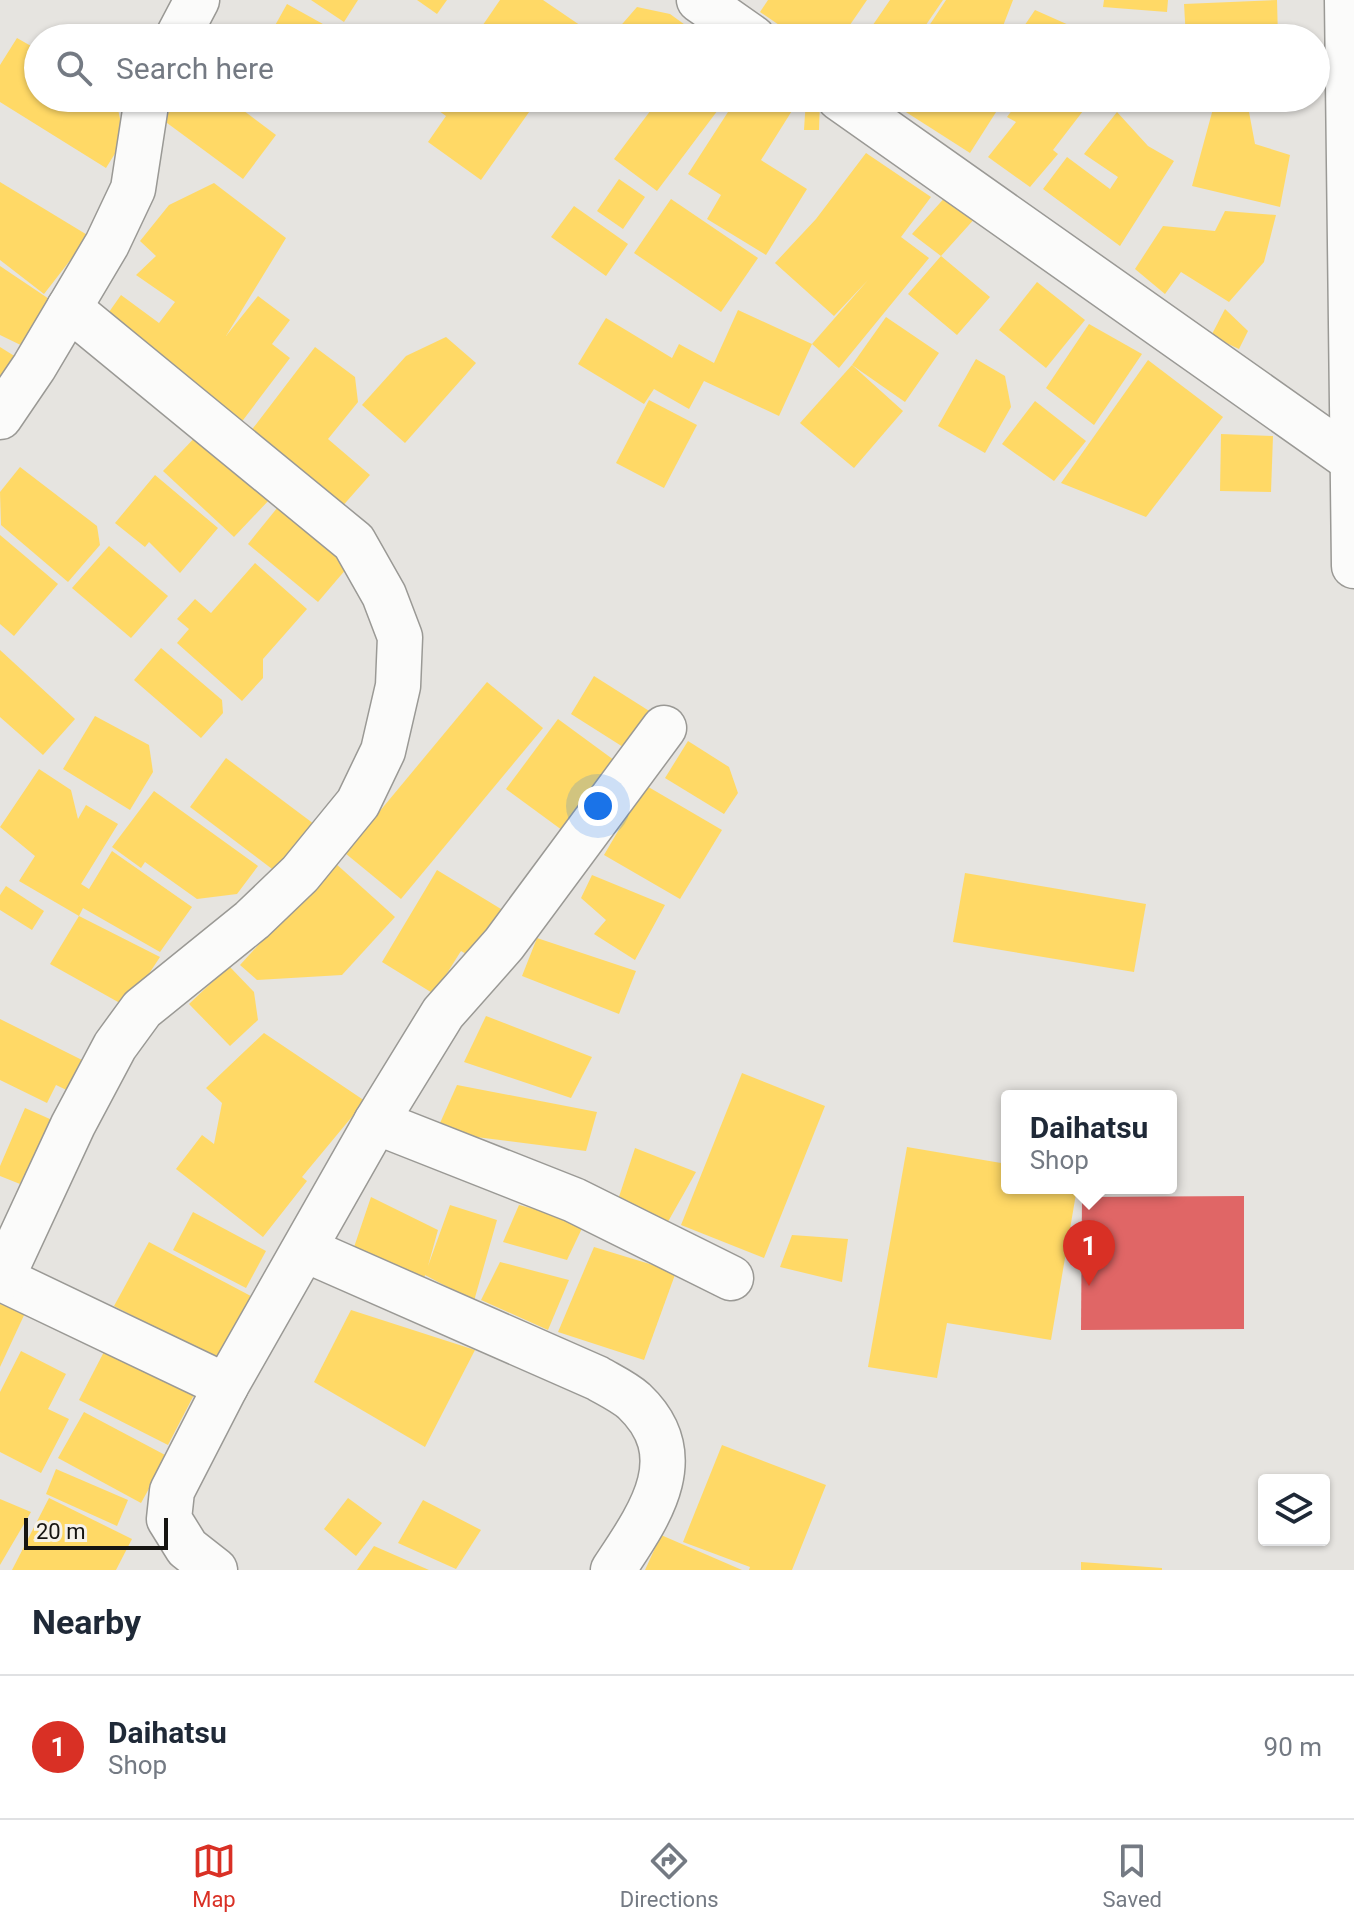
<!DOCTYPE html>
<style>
:root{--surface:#fff;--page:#f6f6f7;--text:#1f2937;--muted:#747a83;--line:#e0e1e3;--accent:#d93025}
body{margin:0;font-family:Roboto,sans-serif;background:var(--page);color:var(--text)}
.controls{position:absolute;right:24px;bottom:24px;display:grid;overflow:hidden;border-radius:8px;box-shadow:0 2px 6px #0004}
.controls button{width:72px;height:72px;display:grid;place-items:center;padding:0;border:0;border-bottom:2px solid var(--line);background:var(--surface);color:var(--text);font:40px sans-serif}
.scale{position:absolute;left:24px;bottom:20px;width:144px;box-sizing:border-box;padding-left:8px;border:4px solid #161512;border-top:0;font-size:22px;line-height:28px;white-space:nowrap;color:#161512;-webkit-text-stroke:6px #f6f2ea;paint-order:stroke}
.you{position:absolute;left:598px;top:806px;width:28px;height:28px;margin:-20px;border:6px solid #fff;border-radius:50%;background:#1a73e8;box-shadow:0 0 0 12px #1a73e833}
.badge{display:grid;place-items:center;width:52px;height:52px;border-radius:50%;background:var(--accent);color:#fff;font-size:26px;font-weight:700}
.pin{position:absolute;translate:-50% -66px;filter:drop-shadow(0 2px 4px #0008)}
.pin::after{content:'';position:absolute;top:42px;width:28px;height:24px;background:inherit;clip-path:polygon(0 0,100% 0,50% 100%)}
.popup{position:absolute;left:1001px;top:1090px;width:176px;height:104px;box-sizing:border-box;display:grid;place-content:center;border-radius:8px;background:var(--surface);filter:drop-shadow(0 2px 6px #0005);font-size:26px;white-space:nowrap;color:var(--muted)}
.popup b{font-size:30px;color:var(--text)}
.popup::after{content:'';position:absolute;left:50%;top:100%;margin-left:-16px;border:16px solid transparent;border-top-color:var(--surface)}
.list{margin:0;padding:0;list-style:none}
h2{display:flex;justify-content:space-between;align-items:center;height:104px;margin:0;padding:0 32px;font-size:34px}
h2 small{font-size:26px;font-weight:400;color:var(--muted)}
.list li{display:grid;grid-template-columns:52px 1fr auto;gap:24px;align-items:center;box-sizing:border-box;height:144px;padding:0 32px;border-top:2px solid var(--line)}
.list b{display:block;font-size:30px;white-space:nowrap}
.list p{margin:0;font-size:26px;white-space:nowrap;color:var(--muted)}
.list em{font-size:26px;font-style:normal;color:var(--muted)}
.icon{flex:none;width:44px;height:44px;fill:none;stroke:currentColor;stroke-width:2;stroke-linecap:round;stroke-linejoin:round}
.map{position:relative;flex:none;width:1354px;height:1570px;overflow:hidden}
.search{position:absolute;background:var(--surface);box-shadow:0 2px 6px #0004;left:24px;right:24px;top:24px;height:88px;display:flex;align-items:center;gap:20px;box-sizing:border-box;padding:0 28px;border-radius:44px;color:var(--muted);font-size:30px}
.sheet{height:248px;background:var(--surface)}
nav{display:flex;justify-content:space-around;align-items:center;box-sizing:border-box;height:112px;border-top:2px solid var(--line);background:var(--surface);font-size:22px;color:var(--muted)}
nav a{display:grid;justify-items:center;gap:4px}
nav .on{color:var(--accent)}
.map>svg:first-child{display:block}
</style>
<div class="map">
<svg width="1354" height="1570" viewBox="0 0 1354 1570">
<rect width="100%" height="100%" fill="#e6e4e0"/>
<g fill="#ffd966">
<polygon points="311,0 358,0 344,22"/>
<polygon points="417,0 447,0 437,14"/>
<polygon points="500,0 543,0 587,30 581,38 474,38"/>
<polygon points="768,0 867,0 841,38 798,38 760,12"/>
<polygon points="890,0 943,0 917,38 864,38"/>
<polygon points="946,0 1013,0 1003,26 1012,32 1008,38 921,38"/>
<polygon points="1104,0 1168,0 1167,12 1103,7"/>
<polygon points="1277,0 1278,38 1186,38 1184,4"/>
<polygon points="287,4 348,38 268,38"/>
<polygon points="637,7 670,14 699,35 697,38 610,38"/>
<polygon points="1035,10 1098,38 1016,38"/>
<polygon points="17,38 38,50 38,98 116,99 124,139 106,168 0,102 0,65"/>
<polygon points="180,98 227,98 276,135 243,179 163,120"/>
<polygon points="431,98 539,98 481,180 428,142 446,116 428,103"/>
<polygon points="660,98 727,98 657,191 614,159"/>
<polygon points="737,98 800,98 761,160 807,189 766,255 707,219 721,195 688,174"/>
<polygon points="884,98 1005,98 970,153"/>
<polygon points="1021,98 1093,98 1053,150 1058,154 1030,187 988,157 1016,122 1007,117"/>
<polygon points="1211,98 1280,98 1280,107 1210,100"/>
<polygon points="806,99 820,100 819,130 804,130"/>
<polygon points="1214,105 1249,112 1255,144 1290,155 1280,207 1192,186"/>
<polygon points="1117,112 1148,146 1174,161 1120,246 1043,189 1067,157 1110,189 1118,177 1084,154"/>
<polygon points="866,153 931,197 901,237 929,258 839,368 812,344 868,280 834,316 775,263 816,219"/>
<polygon points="619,179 645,197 623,229 597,211"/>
<polygon points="0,182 89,236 44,294 0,260"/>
<polygon points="214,183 286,238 226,336 258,296 290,320 272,344 290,358 234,432 102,322 121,295 159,323 175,302 136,275 156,256 140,241 169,205"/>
<polygon points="948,194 977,216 941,256 990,297 957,335 908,294 941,256 912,234"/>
<polygon points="671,199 758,258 721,312 634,253"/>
<polygon points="574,206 628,244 606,276 551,237"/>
<polygon points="1225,211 1276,215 1264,262 1229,302 1181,272 1165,294 1135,269 1163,226 1215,231"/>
<polygon points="0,266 55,303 33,351 0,335"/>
<polygon points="1037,282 1085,320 1046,368 999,330"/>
<polygon points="1225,309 1248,331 1239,349 1211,336"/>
<polygon points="738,310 812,344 779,416 704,381 689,409 654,389 644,404 578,364 606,318 672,358 679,344 714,363"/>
<polygon points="886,317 939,353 905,402 852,365"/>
<polygon points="1089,324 1142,354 1094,425 1046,388"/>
<polygon points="446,337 476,363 405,443 362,405 406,356"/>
<polygon points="0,347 16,357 0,384"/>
<polygon points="315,347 355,377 358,402 328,439 370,475 332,518 244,440"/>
<polygon points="976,359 1005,376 1011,407 985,453 938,426"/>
<polygon points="1148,360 1223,417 1146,517 1061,483"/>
<polygon points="852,365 903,411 854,468 800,423"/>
<polygon points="649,400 697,425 664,488 616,463"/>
<polygon points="1035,401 1086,441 1054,481 1002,444"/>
<polygon points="200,432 271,498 234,537 163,471"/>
<polygon points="1221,434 1273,436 1271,492 1220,491"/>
<polygon points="20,467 97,526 100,545 68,582 1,525 0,492"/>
<polygon points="155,475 218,528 180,573 149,542 145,547 115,523"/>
<polygon points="282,502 353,561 318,602 248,544"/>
<polygon points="0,535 58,584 14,636 0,624"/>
<polygon points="109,546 168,596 131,638 72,588"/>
<polygon points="255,563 307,609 263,659 263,678 242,701 177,643 189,629 177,619 195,599 211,613"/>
<polygon points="161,648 222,700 223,713 201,738 134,680"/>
<polygon points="0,650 75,719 43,755 0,717"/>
<polygon points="594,676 654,714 631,752 571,714"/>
<polygon points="487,682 543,728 401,899 345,853"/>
<polygon points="95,716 149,745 153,772 130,810 63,769"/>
<polygon points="558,719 618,763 566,833 506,789"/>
<polygon points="688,741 729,767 738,793 724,814 665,778"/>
<polygon points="226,758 318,827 280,875 190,807"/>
<polygon points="39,769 71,790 78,819 86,805 118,824 81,884 89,889 112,851 192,907 160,952 83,908 79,916 19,881 35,856 0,827"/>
<polygon points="645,785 722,830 680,899 604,855"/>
<polygon points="154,791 258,866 237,894 197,899 145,862 141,868 112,847"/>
<polygon points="334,862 395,917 342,975 257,980 240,965"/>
<polygon points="437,870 511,915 482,963 461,951 434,994 382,962"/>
<polygon points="965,873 1146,904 1134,972 953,942"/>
<polygon points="592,875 665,905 635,960 594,934 606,920 581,898"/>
<polygon points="6,886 44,911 32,930 0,910 0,895"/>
<polygon points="79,916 160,957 127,1007 50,964"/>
<polygon points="537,938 636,971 619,1014 522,976"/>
<polygon points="229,966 254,992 258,1020 230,1046 189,1004"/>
<polygon points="486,1016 592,1057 571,1098 464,1062"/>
<polygon points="0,1019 92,1065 77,1095 56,1085 47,1103 0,1080"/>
<polygon points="264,1033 365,1101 302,1177 307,1181 263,1237 176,1169 202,1135 214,1144 222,1103 206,1088"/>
<polygon points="742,1073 825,1106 764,1258 681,1225"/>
<polygon points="457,1085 597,1112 586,1151 436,1132"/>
<polygon points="25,1108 68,1127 43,1183 24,1175 20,1184 0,1176 0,1166"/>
<polygon points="907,1147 1007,1164 1007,1188 1077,1188 1051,1340 947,1323 937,1378 868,1367"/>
<polygon points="635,1148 696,1172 665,1227 614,1212"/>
<polygon points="371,1197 438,1230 428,1266 450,1205 497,1220 474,1301 425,1275 421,1290 351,1256"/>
<polygon points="519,1205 585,1222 567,1260 503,1242"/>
<polygon points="193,1212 266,1251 246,1288 173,1250"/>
<polygon points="792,1235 848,1239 842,1282 780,1267"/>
<polygon points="149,1242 260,1301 225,1364 114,1306"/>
<polygon points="594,1247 676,1272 644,1360 558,1332"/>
<polygon points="500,1262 569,1280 548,1330 481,1300"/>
<polygon points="0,1304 26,1311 0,1367"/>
<polygon points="351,1310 475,1350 425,1447 314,1382"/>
<polygon points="107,1346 196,1391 168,1445 79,1400"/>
<polygon points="21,1351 66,1374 48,1409 69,1419 41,1473 0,1452 0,1392"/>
<polygon points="84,1412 167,1456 141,1503 58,1458"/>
<polygon points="722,1445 826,1485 792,1570 749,1570 750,1567 683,1542"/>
<polygon points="56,1469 128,1500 117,1526 46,1494"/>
<polygon points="49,1498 132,1539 116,1570 12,1570"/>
<polygon points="348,1498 382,1523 356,1556 324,1529"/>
<polygon points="0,1499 31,1512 0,1565"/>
<polygon points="423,1500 481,1530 456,1569 398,1543"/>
<polygon points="661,1535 742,1570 645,1570"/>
<polygon points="374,1546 429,1570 357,1570"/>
<polygon points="1081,1562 1162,1568 1162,1570 1081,1570"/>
</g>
<polygon fill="#e06666" points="1244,1196 1244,1329 1081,1330 1082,1197"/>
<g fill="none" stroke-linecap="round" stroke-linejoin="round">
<g stroke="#9a9995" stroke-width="47">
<g id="minor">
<polyline points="699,0 753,38"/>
<polyline points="177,38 197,0"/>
<polyline points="839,98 1352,460"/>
<polyline points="0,417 34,367 107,244 133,189 147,98"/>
<polyline points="376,1122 574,1200 731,1278"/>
<path d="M306,1250l291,128c12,7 27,14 37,23 59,56 14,116 -21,169"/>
<polyline points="0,1278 226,1386"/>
<polyline points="2,1278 73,1125 115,1046 142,1009 252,920 300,874 358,803 383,751 398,686 400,637 384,595 354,542 69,308"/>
<polyline points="215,1570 187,1548 169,1519 172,1491 226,1386 376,1122 443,1013 504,944 664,728"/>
</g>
</g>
<g stroke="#9a9995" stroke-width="47">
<polyline id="trunk" points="1347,0 1354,566"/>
</g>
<use href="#minor" stroke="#fbfbfa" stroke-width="44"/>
<use href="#trunk" stroke="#fbfbfa" stroke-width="44"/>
</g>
</svg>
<div class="controls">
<button><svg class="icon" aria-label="layers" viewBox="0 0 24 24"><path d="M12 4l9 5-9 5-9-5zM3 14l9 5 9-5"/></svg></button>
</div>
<div class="scale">20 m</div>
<div class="you"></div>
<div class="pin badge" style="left:1089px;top:1286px">1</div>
<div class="popup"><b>Daihatsu</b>Shop</div>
<div class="search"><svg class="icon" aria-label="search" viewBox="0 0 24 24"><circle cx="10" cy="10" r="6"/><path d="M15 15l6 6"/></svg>Search here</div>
</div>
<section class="sheet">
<h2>Nearby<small></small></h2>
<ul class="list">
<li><span class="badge">1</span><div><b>Daihatsu</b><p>Shop</p></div><em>90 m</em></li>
</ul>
</section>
<nav>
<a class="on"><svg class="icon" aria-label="map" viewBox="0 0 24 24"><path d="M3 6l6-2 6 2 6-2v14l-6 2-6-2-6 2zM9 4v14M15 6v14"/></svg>Map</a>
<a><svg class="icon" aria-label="directions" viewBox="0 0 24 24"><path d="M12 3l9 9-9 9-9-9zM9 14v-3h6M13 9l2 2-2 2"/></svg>Directions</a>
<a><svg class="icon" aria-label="saved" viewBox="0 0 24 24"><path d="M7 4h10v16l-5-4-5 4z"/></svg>Saved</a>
</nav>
